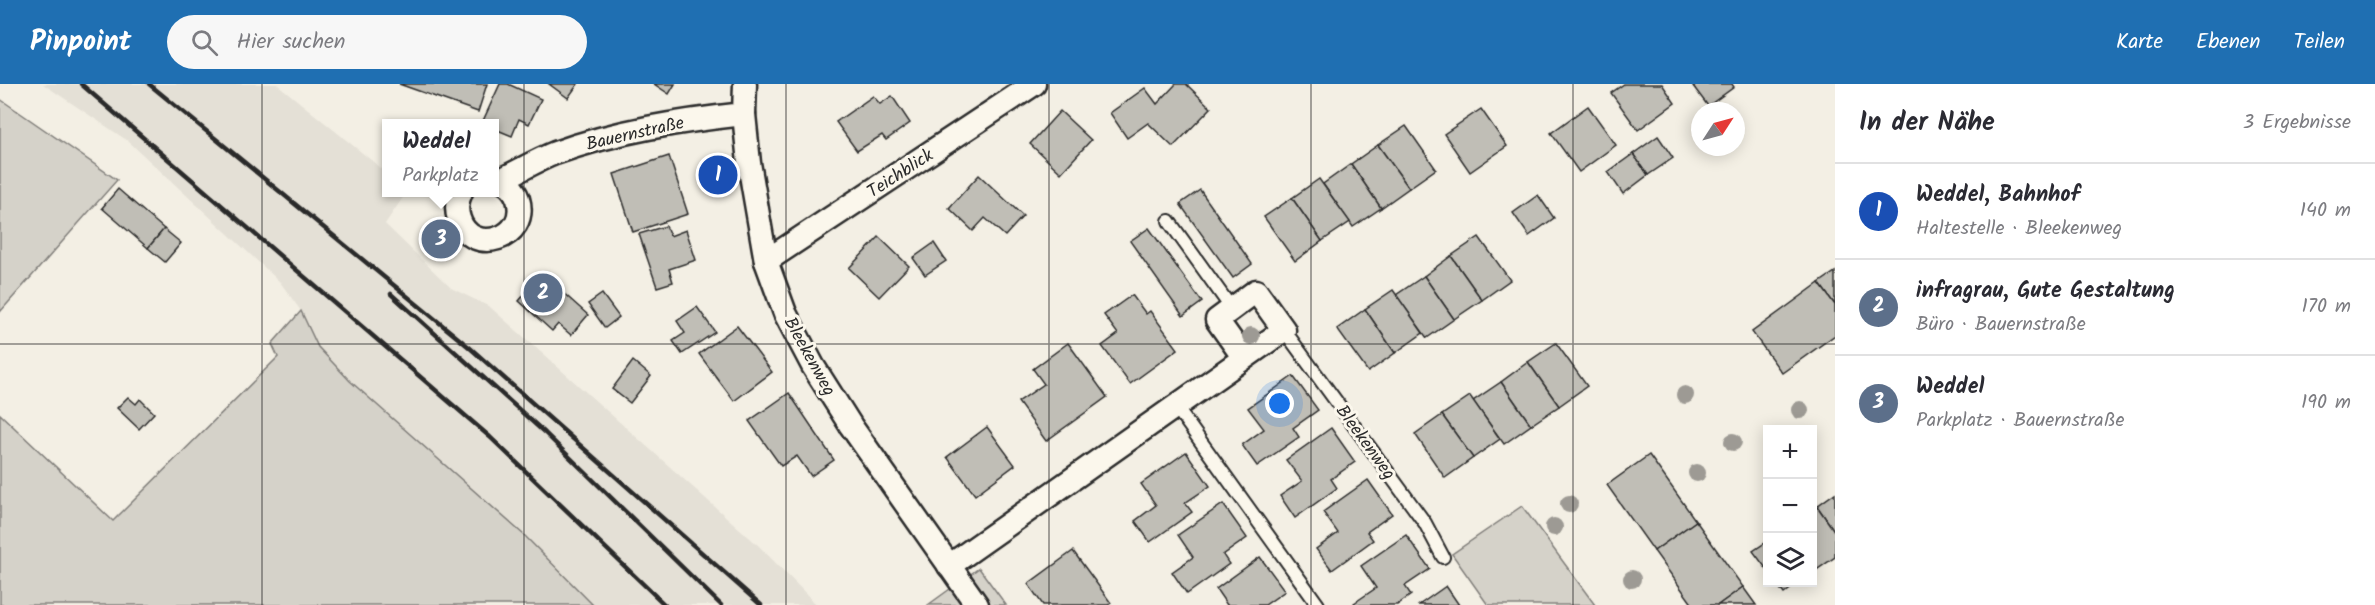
<!DOCTYPE html>
<html lang="de">
<meta charset="utf-8">
<style>
:root{--surface:#fff;--page:#f7f7f7;--text:#2b2b33;--muted:#7c7c81;--line:#e1e1e2;--accent:#1f6fb2}
body{margin:0;font-family:Kalam,sans-serif;background:var(--page);color:var(--text)}
.controls{position:absolute;right:18px;bottom:18px;display:grid;overflow:hidden;border-radius:0px;box-shadow:0 3px 15px #0003}
.controls button{width:54px;height:54px;display:grid;place-items:center;padding:0;border:0;border-bottom:2px solid var(--line);background:var(--surface);color:var(--text);font:30px sans-serif}
.compass{position:absolute;left:1691px;top:18px;width:54px;height:54px;border-radius:50%;background:var(--surface);box-shadow:0 3px 15px #0003;rotate:54deg}
.you{position:absolute;left:1280px;top:320px;width:21px;height:21px;margin:-15px;border:4px solid #fff;border-radius:50%;background:#1a73e8;box-shadow:0 0 0 9px #1a73e833}
.badge{display:grid;place-items:center;width:39px;height:39px;border-radius:50%;background:var(--accent);color:#fff;font-size:20px;font-weight:700}
.pin{position:absolute;translate:-50% -50%;border:3px solid #fff;box-shadow:0 2px 6px #0006}
.popup{position:absolute;left:382px;top:35px;width:117px;height:78px;box-sizing:border-box;display:grid;place-content:center;border-radius:0px;background:var(--surface);filter:drop-shadow(0 2px 4px #0005);font-size:20px;white-space:nowrap;color:var(--muted)}
.popup b{font-size:22px;color:var(--text)}
.popup::after{content:'';position:absolute;left:50%;top:100%;margin-left:-12px;border:12px solid transparent;border-top-color:var(--surface)}
.list{margin:0;padding:0;list-style:none}
h2{display:flex;justify-content:space-between;align-items:center;height:78px;margin:0;padding:0 24px;font-size:26px}
h2 small{font-size:20px;font-weight:400;color:var(--muted)}
.list li{display:grid;grid-template-columns:39px 1fr auto;gap:18px;align-items:center;box-sizing:border-box;height:96px;padding:0 24px;border-top:2px solid var(--line)}
.list b{display:block;font-size:22px;white-space:nowrap}
.list p{margin:0;font-size:20px;white-space:nowrap;color:var(--muted)}
.list em{font-size:20px;font-style:normal;color:var(--muted)}
.icon{flex:none;width:33px;height:33px;fill:none;stroke:currentColor;stroke-width:2;stroke-linecap:round;stroke-linejoin:round}
.map{position:relative;flex:none;width:1835px;height:521px;overflow:hidden}
header{display:flex;align-items:center;gap:36px;box-sizing:border-box;height:84px;padding:0 30px;background:var(--accent);color:#fff}
header strong{font-size:28px}
nav{display:flex;gap:33px;margin-inline-start:auto;font-size:21px}
.search{width:420px;height:54px;background:var(--page);display:flex;align-items:center;gap:15px;box-sizing:border-box;padding:0 21px;border-radius:33px;color:var(--muted);font-size:22px}
main{display:flex}
aside{flex:1;background:var(--surface)}
.map>svg:first-child{display:block}
</style>
<header>
<strong>Pinpoint</strong>
<div class="search"><svg class="icon" aria-label="search" viewBox="0 0 24 24"><circle cx="10" cy="10" r="6"/><path d="M15 15l6 6"/></svg>Hier suchen</div>
<nav><a>Karte</a><a>Ebenen</a><a>Teilen</a></nav>
</header>
<main>
<div class="map">
<svg width="1835" height="521" viewBox="0 0 1835 521">
<rect width="100%" height="100%" fill="#f3efe4"/>
<filter id="ink" filterUnits="userSpaceOnUse"><feTurbulence type="fractalNoise" baseFrequency=".0167" numOctaves="2"/><feDisplacementMap in="SourceGraphic" scale="12" xChannelSelector="R" yChannelSelector="G"/><feConvolveMatrix kernelMatrix="1 2 1 2 8 2 1 2 1" color-interpolation-filters="sRGB"/></filter>
<g filter="url(#ink)">
<polygon fill="#e4e0d6" points="43,0 277,0 387,89 387,108 406,109 385,140 451,204 490,223 759,462 817,521 593,521 524,451 350,298 318,263 301,227 280,198 128,57"/>
<g fill="#d5d2c9" stroke="#807e7a" stroke-width="1.5">
<polygon points="0,15 117,96 0,228"/>
<polygon points="301,227 318,263 350,297 524,451 593,521 0,521 0,330 113,437 278,273 272,260"/>
<polygon points="1522,422 1595,521 1488,521 1452,470"/>
<polygon points="979,484 1006,521 928,521"/>
</g>
<g fill="#c0beb6" stroke="#2b2b2b" stroke-width="1.5">
<polygon points="399,0 487,0 478,28"/>
<polygon points="500,0 508,0 541,15 529,40 519,35 512,52 495,45 495,39 482,39"/>
<polygon points="549,0 578,0 568,14"/>
<polygon points="654,0 675,0 669,10"/>
<polygon points="1176,0 1186,0 1211,24 1173,63 1148,39 1127,54 1110,29 1145,4 1157,20"/>
<polygon points="1624,0 1662,0 1675,19 1638,46 1611,9"/>
<polygon points="1695,0 1732,0 1734,3 1708,22 1693,2"/>
<polygon points="873,12 880,20 892,12 910,39 886,56 882,51 857,67 836,38"/>
<polygon points="1588,22 1616,61 1579,88 1551,49"/>
<polygon points="1481,25 1507,62 1470,88 1444,50"/>
<polygon points="1060,27 1091,56 1061,89 1030,60"/>
<polygon points="1406,42 1436,85 1409,104 1378,61"/>
<polygon points="1658,52 1673,74 1648,91 1633,70"/>
<polygon points="1378,61 1409,104 1381,124 1351,80"/>
<polygon points="1633,70 1648,91 1623,110 1608,88"/>
<polygon points="669,72 688,130 633,148 614,90"/>
<polygon points="1351,80 1381,124 1353,143 1323,100"/>
<polygon points="979,91 1023,132 1005,152 985,134 973,147 949,124"/>
<polygon points="1319,95 1350,138 1322,157 1292,114"/>
<polygon points="118,105 164,145 148,164 102,124"/>
<polygon points="1200,106 1252,180 1233,194 1180,120"/>
<polygon points="1538,111 1554,134 1529,152 1513,129"/>
<polygon points="1292,114 1322,157 1295,177 1264,133"/>
<polygon points="666,142 670,152 686,146 696,176 669,185 673,198 657,203 639,150"/>
<polygon points="1149,144 1202,218 1183,232 1130,157"/>
<polygon points="164,145 181,159 165,178 148,164"/>
<polygon points="879,153 909,182 879,213 849,184"/>
<polygon points="1479,153 1510,196 1482,216 1451,172"/>
<polygon points="934,159 946,177 925,191 913,174"/>
<polygon points="1451,172 1482,216 1454,235 1424,192"/>
<polygon points="1835,188 1835,221 1819,199"/>
<polygon points="542,190 588,231 571,251 558,240 552,247 519,217"/>
<polygon points="1424,192 1454,235 1427,254 1396,211"/>
<polygon points="1819,199 1835,221 1835,251 1782,289 1752,248"/>
<polygon points="1393,206 1423,249 1395,269 1365,225"/>
<polygon points="602,210 619,233 605,244 588,220"/>
<polygon points="1132,211 1146,230 1150,227 1178,265 1130,300 1102,262 1118,250 1104,231"/>
<polygon points="697,223 715,248 682,270 673,257 685,249 677,237"/>
<polygon points="1365,225 1395,269 1368,288 1337,245"/>
<polygon points="737,242 772,288 734,317 699,270"/>
<polygon points="1068,259 1107,313 1046,357 1018,318 1044,300 1033,285"/>
<polygon points="1556,259 1587,302 1559,322 1528,278"/>
<polygon points="633,277 651,292 630,319 612,305"/>
<polygon points="1528,278 1559,322 1531,341 1501,298"/>
<polygon points="1293,292 1318,326 1293,344 1299,353 1257,382 1242,361 1264,345 1248,324"/>
<polygon points="1501,298 1531,341 1504,360 1473,317"/>
<polygon points="789,309 834,376 811,392 797,372 781,382 749,337"/>
<polygon points="1470,312 1500,355 1473,374 1442,331"/>
<polygon points="128,313 136,320 140,315 154,329 139,345 117,324"/>
<polygon points="1442,331 1473,374 1445,394 1415,350"/>
<polygon points="987,343 1015,381 975,411 947,373"/>
<polygon points="1331,344 1355,378 1331,395 1337,404 1295,434 1280,412 1302,397 1286,376"/>
<polygon points="1186,368 1210,402 1185,419 1192,428 1150,458 1135,437 1156,421 1141,400"/>
<polygon points="1649,371 1696,437 1654,467 1607,401"/>
<polygon points="1368,396 1392,430 1367,448 1373,456 1332,486 1316,465 1338,449 1323,428"/>
<polygon points="1835,409 1835,448 1817,422"/>
<polygon points="1223,420 1247,454 1223,471 1229,480 1187,510 1172,488 1193,473 1178,451"/>
<polygon points="1817,422 1835,448 1835,473 1812,489 1812,425"/>
<polygon points="1696,437 1743,503 1718,521 1693,521 1654,467"/>
<polygon points="1406,451 1430,485 1405,502 1411,511 1397,521 1356,521 1354,519 1376,504 1361,482"/>
<polygon points="1768,457 1768,487 1753,467"/>
<polygon points="1073,467 1111,519 1108,521 1043,521 1028,500"/>
<polygon points="1260,473 1285,507 1265,521 1227,521 1216,505"/>
<polygon points="1775,498 1799,498 1784,510"/>
<polygon points="1446,502 1459,521 1419,521"/>
<polygon points="1743,503 1756,521 1718,521"/>
</g>
<g fill="none" stroke-linecap="round" stroke-linejoin="round">
<g stroke="#2b2b2b" stroke-width="16">
<g id="service">
<polyline points="1169,137 1232,225"/>
<polyline points="1284,246 1425,439 1443,473"/>
<polyline points="1176,323 1318,521"/>
</g>
</g>
<g stroke="#2b2b2b" stroke-width="27">
<g id="minor">
<polyline points="745,0 744,30 749,79 766,177 785,229 813,282 851,342 977,521"/>
<path d="M502,95c17,-8 35,-19 53,-26 61,-22 125,-32 189,-39"/>
<path d="M461,108c-5,10 -5,18 -2,27 12,38 71,20 59,-20 -4,-11 -12,-18 -23,-21"/>
<polyline points="766,177 1034,0"/>
<polyline points="949,482 1284,246 1256,207 1217,236 1244,274"/>
</g>
</g>
<use href="#service" stroke="#fbf7ec" stroke-width="12"/>
<use href="#minor" stroke="#fbf7ec" stroke-width="22"/>
<g stroke="#2b2b2b" stroke-width="4.5">
<polyline points="81,0 490,353 665,521"/>
<polyline points="149,0 469,263 761,521"/>
<polyline points="391,210 545,349 721,521"/>
</g>
</g>
<g fill="#9d9a94">
<circle cx="1251" cy="252" r="9"/>
<circle cx="1685" cy="311" r="9"/>
<circle cx="1800" cy="326" r="9"/>
<circle cx="1733" cy="358" r="9"/>
<circle cx="1697" cy="389" r="9"/>
<circle cx="1569" cy="420" r="9"/>
<circle cx="1554" cy="443" r="9"/>
<circle cx="1632" cy="495" r="9"/>
</g>
</g>
<path fill="none" stroke="#2b2b2b" stroke-width="1.5" stroke-opacity="0.55" d="M262,0v521M524,0v521M786,0v521M1049,0v521M1311,0v521M1573,0v521M0,260h1835"/>
<g text-anchor="middle" stroke-width="6" stroke-linejoin="round" paint-order="stroke">
<g font-size="18" fill="#2b2b2b" stroke="#fbf7ec">
<text transform="translate(635 49) rotate(-13)" y="6">Bauernstraße</text>
<text transform="translate(900 89) rotate(-33)" y="6">Teichblick</text>
<text transform="translate(810 272) rotate(61)" y="6">Bleekenweg</text>
<text transform="translate(1366 358) rotate(54)" y="6">Bleekenweg</text>
</g>
</g>
</svg>
<div class="controls">
<button>+</button>
<button>−</button>
<button><svg class="icon" aria-label="layers" viewBox="0 0 24 24"><path d="M12 4l9 5-9 5-9-5zM3 14l9 5 9-5"/></svg></button>
</div>
<svg class="compass" viewBox="-18 -18 36 36"><path d="M0-13l5 13h-10z" fill="#e53935"/><path d="M0 13l5-13h-10z" fill="#7c7c81"/></svg>
<div class="you"></div>
<div class="pin badge" style="left:718px;top:91px;background:#1a4fb4">1</div>
<div class="pin badge" style="left:543px;top:209px;background:#5c6f8a">2</div>
<div class="pin badge" style="left:441px;top:155px;background:#5c6f8a">3</div>
<div class="popup"><b>Weddel</b>Parkplatz</div>
</div>
<aside>
<h2>In der Nähe<small>3 Ergebnisse</small></h2>
<ul class="list">
<li><span class="badge" style="background:#1a4fb4">1</span><div><b>Weddel, Bahnhof</b><p>Haltestelle · Bleekenweg</p></div><em>140 m</em></li>
<li><span class="badge" style="background:#5c6f8a">2</span><div><b>infragrau, Gute Gestaltung</b><p>Büro · Bauernstraße</p></div><em>170 m</em></li>
<li><span class="badge" style="background:#5c6f8a">3</span><div><b>Weddel</b><p>Parkplatz · Bauernstraße</p></div><em>190 m</em></li>
</ul>
</aside>
</main>
